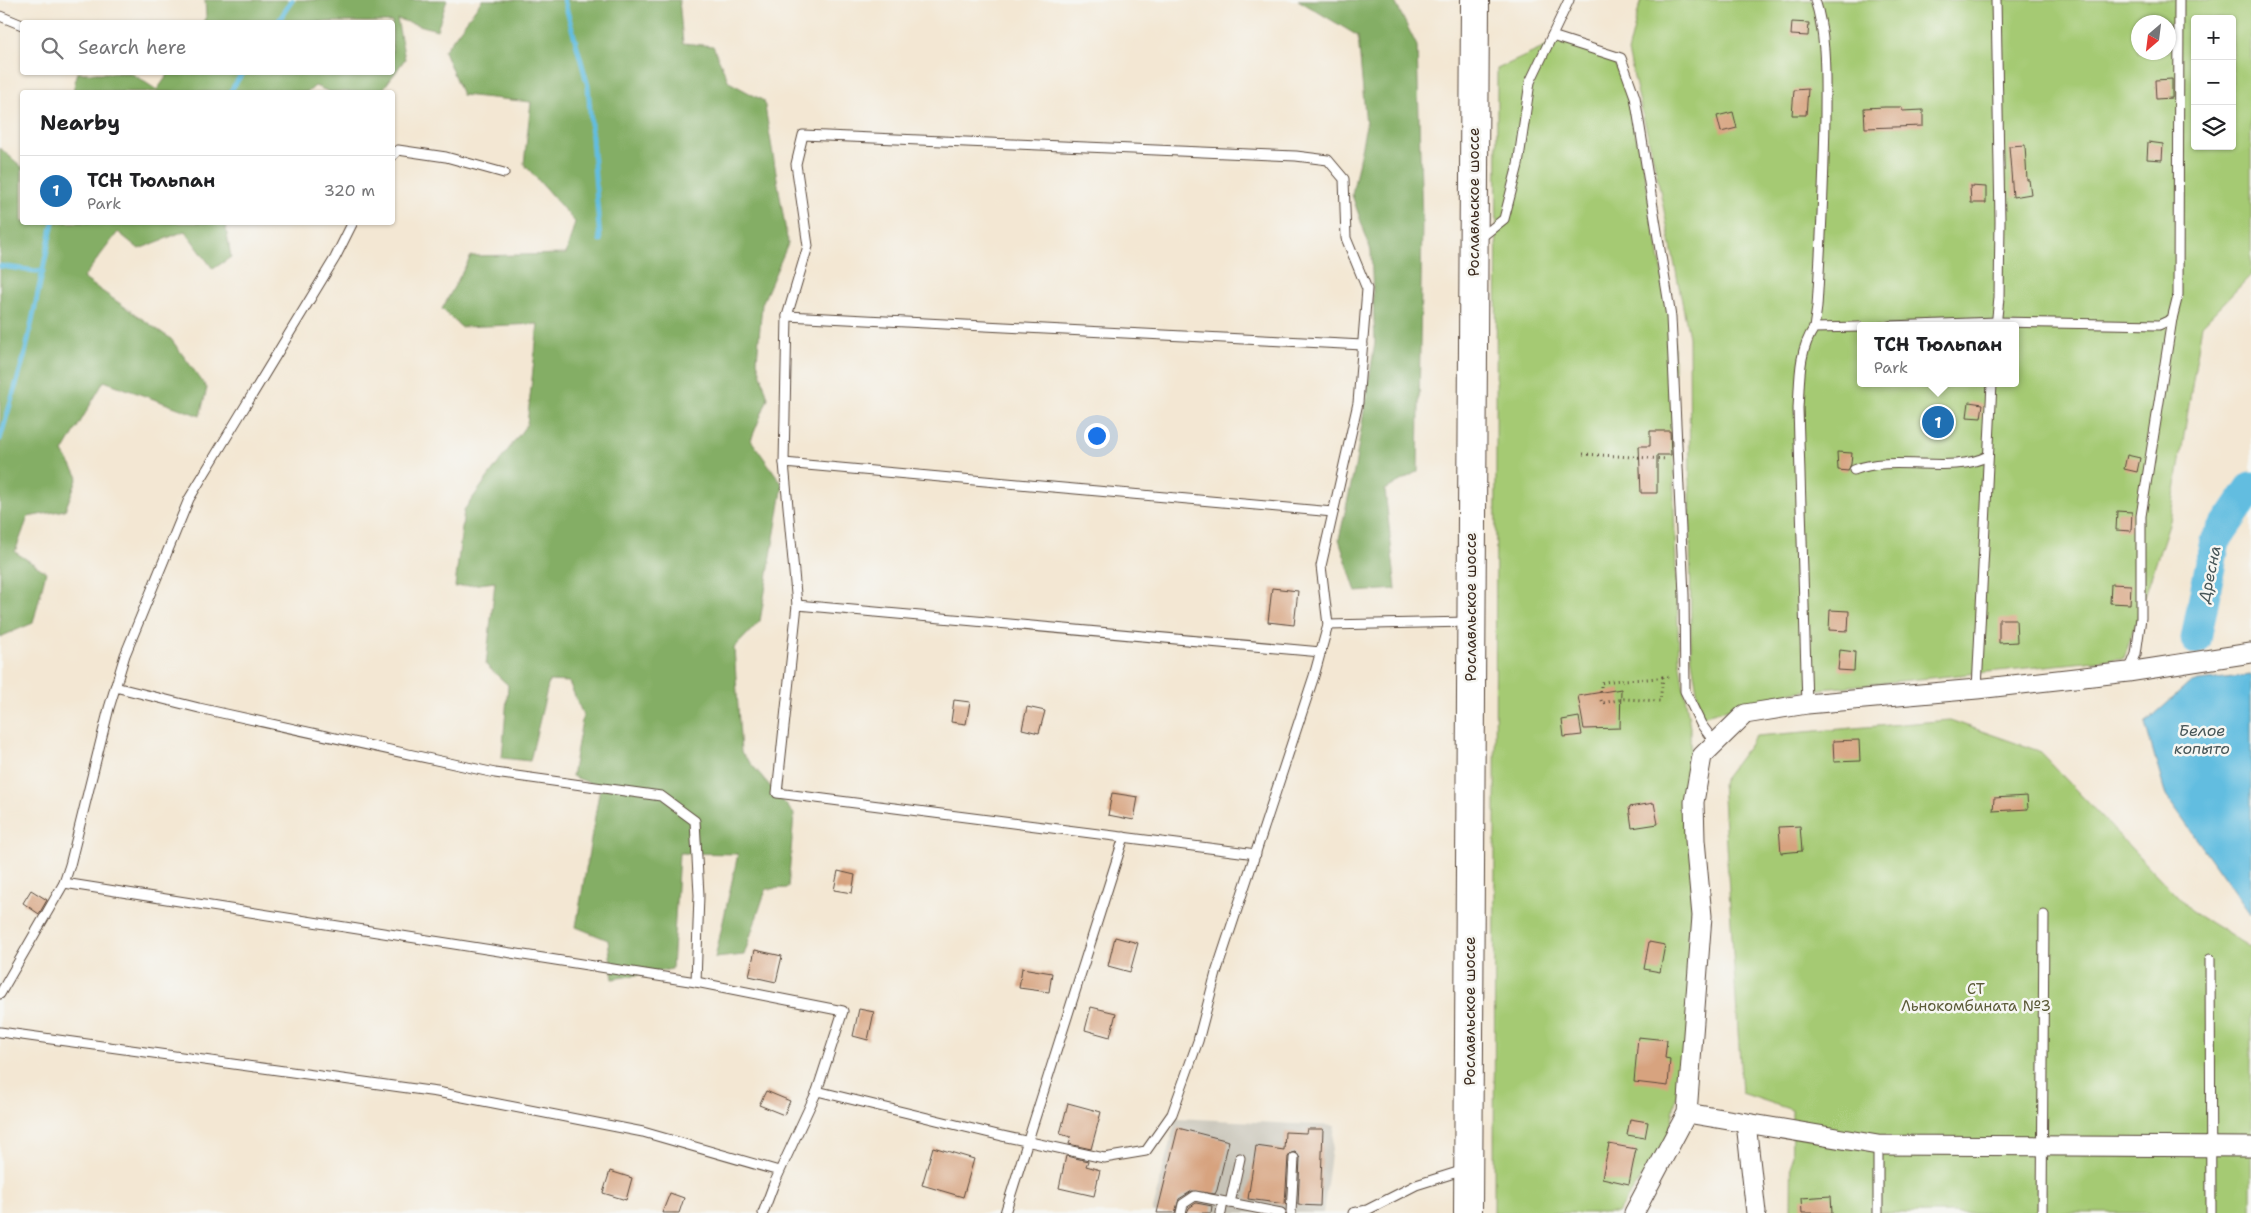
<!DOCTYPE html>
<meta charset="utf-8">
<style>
:root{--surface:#fff;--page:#f6f6f6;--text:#202124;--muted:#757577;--line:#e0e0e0;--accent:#1f6fb2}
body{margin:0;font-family:"Shantell Sans",sans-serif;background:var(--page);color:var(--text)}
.controls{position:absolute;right:15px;top:15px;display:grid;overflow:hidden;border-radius:5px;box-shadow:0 1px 4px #0004}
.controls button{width:45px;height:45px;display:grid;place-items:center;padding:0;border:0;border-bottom:1px solid var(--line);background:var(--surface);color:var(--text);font:25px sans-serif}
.compass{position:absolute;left:2131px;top:15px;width:45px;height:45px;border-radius:50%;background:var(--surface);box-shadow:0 1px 4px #0004;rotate:208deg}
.you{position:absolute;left:1096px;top:435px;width:18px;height:18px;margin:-12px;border:4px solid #fff;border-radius:50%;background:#1a73e8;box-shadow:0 0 0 8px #1a73e833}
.badge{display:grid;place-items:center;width:32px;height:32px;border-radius:50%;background:var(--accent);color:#fff;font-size:16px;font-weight:700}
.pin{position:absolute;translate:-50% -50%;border:2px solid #fff;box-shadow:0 1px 5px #0006}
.popup{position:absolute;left:1857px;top:322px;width:162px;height:65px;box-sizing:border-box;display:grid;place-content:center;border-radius:5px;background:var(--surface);filter:drop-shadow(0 1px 4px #0005);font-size:16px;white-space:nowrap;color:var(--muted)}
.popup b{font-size:19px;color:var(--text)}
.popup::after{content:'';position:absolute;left:50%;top:100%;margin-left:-10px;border:10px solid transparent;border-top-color:var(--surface)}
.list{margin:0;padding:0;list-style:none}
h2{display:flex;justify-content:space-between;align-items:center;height:65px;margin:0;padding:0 20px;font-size:21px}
h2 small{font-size:16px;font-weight:400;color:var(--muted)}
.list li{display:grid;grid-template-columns:32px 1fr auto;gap:15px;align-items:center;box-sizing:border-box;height:70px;padding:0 20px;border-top:1px solid var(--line)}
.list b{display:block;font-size:19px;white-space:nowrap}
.list p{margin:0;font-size:16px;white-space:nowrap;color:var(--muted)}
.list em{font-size:16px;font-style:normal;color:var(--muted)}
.icon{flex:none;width:28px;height:28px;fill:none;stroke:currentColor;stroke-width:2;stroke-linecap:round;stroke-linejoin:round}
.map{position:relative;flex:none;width:2251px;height:1213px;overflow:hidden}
.search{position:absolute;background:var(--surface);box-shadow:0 1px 4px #0004;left:20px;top:20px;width:375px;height:55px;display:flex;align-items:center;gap:12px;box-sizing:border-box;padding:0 18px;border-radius:5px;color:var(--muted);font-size:19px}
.panel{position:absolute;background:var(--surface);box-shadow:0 1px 4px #0004;left:20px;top:90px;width:375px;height:135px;border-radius:5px}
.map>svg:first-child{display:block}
</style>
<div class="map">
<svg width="2251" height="1213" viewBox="0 0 2251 1213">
<rect width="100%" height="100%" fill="#f6f6f2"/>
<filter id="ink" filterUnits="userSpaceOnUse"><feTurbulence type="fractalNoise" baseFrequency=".02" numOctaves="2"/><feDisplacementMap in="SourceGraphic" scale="10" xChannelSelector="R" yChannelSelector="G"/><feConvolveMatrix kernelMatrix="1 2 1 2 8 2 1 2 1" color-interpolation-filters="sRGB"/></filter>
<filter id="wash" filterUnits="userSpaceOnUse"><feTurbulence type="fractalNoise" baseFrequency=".0096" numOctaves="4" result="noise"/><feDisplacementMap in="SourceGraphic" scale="20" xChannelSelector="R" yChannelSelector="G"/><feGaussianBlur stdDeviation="1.12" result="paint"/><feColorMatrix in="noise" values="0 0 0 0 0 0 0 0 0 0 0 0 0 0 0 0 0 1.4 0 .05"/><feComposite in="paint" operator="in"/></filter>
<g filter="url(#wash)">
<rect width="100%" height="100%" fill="#f3e7d3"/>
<polygon fill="#c8c4b8" points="1176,1118 1335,1126 1323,1213 1152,1213"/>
<g fill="#a5ca73" stroke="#707a48" fill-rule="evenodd">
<path d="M1641,0h610v275l-49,50 -32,196 -46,137 -331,34 -92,24 -10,-62 -2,-317 -32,-162 -29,-123zM2195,19h37v127h-37zM2138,22h30v30h-30zM1860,326h156v57h-156z"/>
<polygon points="1565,38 1611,58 1623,80 1644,171 1674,339 1674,507 1679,658 1690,727 1693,1006 1668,1141 1617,1213 1494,1213 1497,69"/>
<polygon points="1950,720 2039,751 2191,911 2251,948 2251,1213 1791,1213 1792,1110 1742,1093 1722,782 1756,736"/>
</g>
<g fill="#84ae65" stroke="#606c42">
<polygon points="205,0 447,0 437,30 397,19 405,59 381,92 330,92 315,86 308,92 73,92 77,73 131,73 157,90 169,73 392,72 392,22 203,22 206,17"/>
<polygon points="482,0 679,0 683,43 713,46 729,82 764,101 788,244 762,304 757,361 768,398 751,440 783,485 760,621 734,648 741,752 794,814 788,888 766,889 744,955 715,958 738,854 679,853 672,969 613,979 608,940 576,927 600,787 572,776 583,715 569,682 549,681 530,761 502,758 508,685 486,665 495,582 455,587 464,510 527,424 538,324 461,327 442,309 471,256 566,254 575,222 524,164 531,102 462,95 444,51"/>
<polygon points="1298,0 1394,0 1417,46 1422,223 1418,471 1385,490 1396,589 1356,592 1339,539 1355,467 1375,343 1371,251 1352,195 1366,125 1358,36"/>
<polygon points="0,148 22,167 22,222 225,223 231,257 213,269 185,231 139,249 118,232 83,278 171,339 207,388 200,416 104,381 63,452 78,477 65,510 28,517 15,552 46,572 33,623 0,637"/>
</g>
<polygon fill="#62bde0" stroke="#4e747f" points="2251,675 2251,915 2166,796 2145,723 2191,682"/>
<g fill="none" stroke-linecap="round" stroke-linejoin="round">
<g stroke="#62bde0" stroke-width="5">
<polyline points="564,0 588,86 600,241"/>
<polyline points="278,22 292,0"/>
<polyline points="230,92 243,72"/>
<polyline points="0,266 43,272"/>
<polyline points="0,439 25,354 53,222"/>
</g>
<polyline stroke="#62bde0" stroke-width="31" points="2196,639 2215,541 2251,488"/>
</g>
<g id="blocks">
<g fill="#d7a37f">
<polygon points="1792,22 1809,23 1808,36 1791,35"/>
<polygon points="2172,79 2172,98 2156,99 2155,80"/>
<polygon points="1808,89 1806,115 1792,115 1794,90"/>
<polygon points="1885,107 1902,107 1902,111 1923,110 1923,126 1865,128 1864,108"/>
<polygon points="1733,112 1737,128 1721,132 1717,116"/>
<polygon points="2148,142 2163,144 2162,160 2147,159"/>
<polygon points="2025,145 2027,180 2029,180 2031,194 2013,197 2009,146"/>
<polygon points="1970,186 1986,187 1986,203 1971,203"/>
<polygon points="1969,402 1983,404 1981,418 1967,417"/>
<polygon points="1650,431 1670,431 1671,455 1657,455 1657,493 1641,493 1639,446 1650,446"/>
<polygon points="1837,452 1852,453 1851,464 1848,471 1838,470"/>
<polygon points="2127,455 2140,458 2137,472 2124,469"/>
<polygon points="2117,511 2132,512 2131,531 2116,530"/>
<polygon points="2111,584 2131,585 2130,604 2110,603"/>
<polygon points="1272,588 1298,591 1294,625 1268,622"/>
<polygon points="1830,610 1849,611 1848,631 1829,630"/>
<polygon points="1999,619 2016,619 2017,642 1999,643"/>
<polygon points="1840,650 1855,652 1854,671 1838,670"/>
<polygon points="1621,689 1620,728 1584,729 1578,696"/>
<polygon points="954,700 970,702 966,724 951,722"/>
<polygon points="1027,707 1045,711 1039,733 1022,729"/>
<polygon points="1579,717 1582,735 1564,737 1562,720"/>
<polygon points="1859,740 1860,761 1834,762 1833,741"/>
<polygon points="1112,793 1138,797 1134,820 1108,815"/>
<polygon points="2027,796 2028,809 1993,811 1994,798"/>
<polygon points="1654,803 1658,824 1632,828 1629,807"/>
<polygon points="1800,826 1802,851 1781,853 1779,827"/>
<polygon points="838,871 855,875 852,893 834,890"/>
<polygon points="31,890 47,900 39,914 23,903"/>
<polygon points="1115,937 1138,943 1130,972 1108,966"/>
<polygon points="1649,942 1665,945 1660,972 1644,969"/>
<polygon points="755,950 782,956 776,982 749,976"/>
<polygon points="1022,968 1052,973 1049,992 1019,988"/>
<polygon points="1091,1007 1116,1013 1110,1037 1085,1030"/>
<polygon points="859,1009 874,1012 868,1040 853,1036"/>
<polygon points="1638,1037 1667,1040 1665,1058 1670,1059 1668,1086 1634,1082"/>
<polygon points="766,1091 790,1101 784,1115 759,1105"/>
<polygon points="1068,1103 1101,1112 1091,1149 1069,1144 1071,1137 1060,1134"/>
<polygon points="1630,1119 1648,1122 1645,1138 1627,1135"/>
<polygon points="1178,1128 1229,1141 1217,1190 1215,1194 1192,1191 1179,1199 1175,1213 1157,1213"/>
<polygon points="1307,1129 1323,1129 1320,1206 1298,1205 1300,1158 1295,1152 1291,1153 1288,1157 1285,1204 1248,1199 1256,1146 1284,1150 1285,1132 1306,1133"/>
<polygon points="1609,1144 1636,1149 1629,1184 1602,1178"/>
<polygon points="933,1147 974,1159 963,1197 922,1185"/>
<polygon points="1066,1156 1088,1161 1086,1166 1100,1170 1094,1196 1059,1188"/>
<polygon points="610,1171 632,1178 626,1200 603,1193"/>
<polygon points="670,1193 684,1198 679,1213 662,1213"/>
<polygon points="1831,1196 1832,1213 1802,1213 1801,1198"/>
<polygon points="1196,1203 1212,1206 1211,1213 1187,1213 1189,1208"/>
</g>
</g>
</g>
<g filter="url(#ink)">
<use href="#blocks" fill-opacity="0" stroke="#574639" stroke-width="1"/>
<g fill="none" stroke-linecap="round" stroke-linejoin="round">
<g stroke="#574639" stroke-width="11">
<g id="service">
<polyline points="0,16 22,25"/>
<polyline points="1552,36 1621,58 1635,97 1671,317 1684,595 1685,691 1701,724 1715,743"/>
<polyline points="392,156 398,150 446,157 504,173"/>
<polyline points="1479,239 1504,219 1518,165 1530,82 1569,0"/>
<polyline points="787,316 1363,345"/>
<polyline points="1890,326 1996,322 2159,325 2172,319 2178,295 2179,0"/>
<polyline points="1996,326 1999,298 2000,221 1996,0"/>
<path d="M1814,328l3,-21c4,-64 7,-127 8,-190 0,-39 2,-80 -10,-117"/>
<polyline points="784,463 1333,512"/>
<path d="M1854,470c40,-16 97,5 134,-14"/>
<polyline points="797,605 1321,652"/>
<polyline points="2129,671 2136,654 2141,618 2141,516 2172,319"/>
<polyline points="115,687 199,708 495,773 661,796 695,821 699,895 696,982"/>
<polyline points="1977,689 1992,383"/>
<path d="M1807,704l-9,-296c2,-28 0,-56 16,-80l46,-1"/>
<polyline points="1256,854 777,793 797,605 784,463 787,316 808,246 796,164 803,135 1296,156 1328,160 1344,179 1346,238 1367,289 1358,403 1321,566 1328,625"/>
<polyline points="64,883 696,982 843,1011 817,1091 773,1186 763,1213"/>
<polyline points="2210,959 2211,1213"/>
<polyline points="0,994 64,883 70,865 109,708 125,655 189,499 335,258 353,222"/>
<polyline points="0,1032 437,1092 643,1132 779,1171"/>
<polyline points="817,1091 1002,1136 1104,1158 1146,1151 1172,1114 1198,1041 1216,973 1314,676 1328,625 1468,622"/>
<polyline points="1878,1145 1878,1213"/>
<polyline points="1230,1203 1240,1158"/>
<polyline points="1005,1213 1124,837"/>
<polyline points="1181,1213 1183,1204 1195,1196 1281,1213"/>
<polyline points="1221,1213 1223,1202"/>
<polyline points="1291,1213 1294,1158"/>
<polyline points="1353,1213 1367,1210 1416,1185 1464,1170"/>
<polyline points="2042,1213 2044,915"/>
</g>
</g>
<g stroke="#574639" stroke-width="21">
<g id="minor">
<polyline points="1687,1113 1878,1145 2251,1147"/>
<polyline points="1746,1123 1756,1213"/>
<polyline points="1634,1213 1687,1113 1702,916 1695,840 1694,802 1702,756 1745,714 1807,704 1977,689 2128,672 2251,653"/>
</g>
</g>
<g stroke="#574639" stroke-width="30">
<polyline id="primary" points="1468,1213 1475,0"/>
</g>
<g stroke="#574639" stroke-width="3" stroke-dasharray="1 4" stroke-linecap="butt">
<polyline points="1583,454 1666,459"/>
<path d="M1601,692v-9c20,-5 41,-2 62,-6"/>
<polyline points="1601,700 1602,703 1624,699 1660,701 1663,677 1672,677"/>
</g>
<use href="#service" stroke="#fff" stroke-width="9"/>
<use href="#minor" stroke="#fff" stroke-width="19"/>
<use href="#primary" stroke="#fff" stroke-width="28"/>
</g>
</g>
<g text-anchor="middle" stroke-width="5" stroke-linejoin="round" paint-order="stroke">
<g font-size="15" fill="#3b2a1e" stroke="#f6f6f2">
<text transform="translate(1474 202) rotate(-90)" y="5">Рославльское шоссе</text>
<text transform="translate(1471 607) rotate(-90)" y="5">Рославльское шоссе</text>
<text transform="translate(1470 1011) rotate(-90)" y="5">Рославльское шоссе</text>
</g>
<g font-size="15" fill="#5b5a38" stroke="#f6f6f2">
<text x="1976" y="994">СТ<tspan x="1976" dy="17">Льнокомбината №3</tspan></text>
</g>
<g font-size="16" font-style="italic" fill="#475658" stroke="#f6f6f2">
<text transform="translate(2209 574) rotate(-78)" y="6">Дресна</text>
<text x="2202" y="736">Белое<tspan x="2202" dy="18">копыто</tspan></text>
</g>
</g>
</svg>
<div class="controls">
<button>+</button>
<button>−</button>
<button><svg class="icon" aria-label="layers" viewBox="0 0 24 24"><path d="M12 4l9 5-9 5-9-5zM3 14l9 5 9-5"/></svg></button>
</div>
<svg class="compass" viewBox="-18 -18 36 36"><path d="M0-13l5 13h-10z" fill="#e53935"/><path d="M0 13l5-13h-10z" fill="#757577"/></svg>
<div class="you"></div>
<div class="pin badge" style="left:1938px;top:422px">1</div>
<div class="popup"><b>ТСН Тюльпан</b>Park</div>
<div class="search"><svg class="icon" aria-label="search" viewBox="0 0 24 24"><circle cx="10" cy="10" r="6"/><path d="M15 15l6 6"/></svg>Search here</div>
<section class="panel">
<h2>Nearby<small></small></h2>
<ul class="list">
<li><span class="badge">1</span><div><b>ТСН Тюльпан</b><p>Park</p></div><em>320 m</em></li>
</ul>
</section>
</div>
